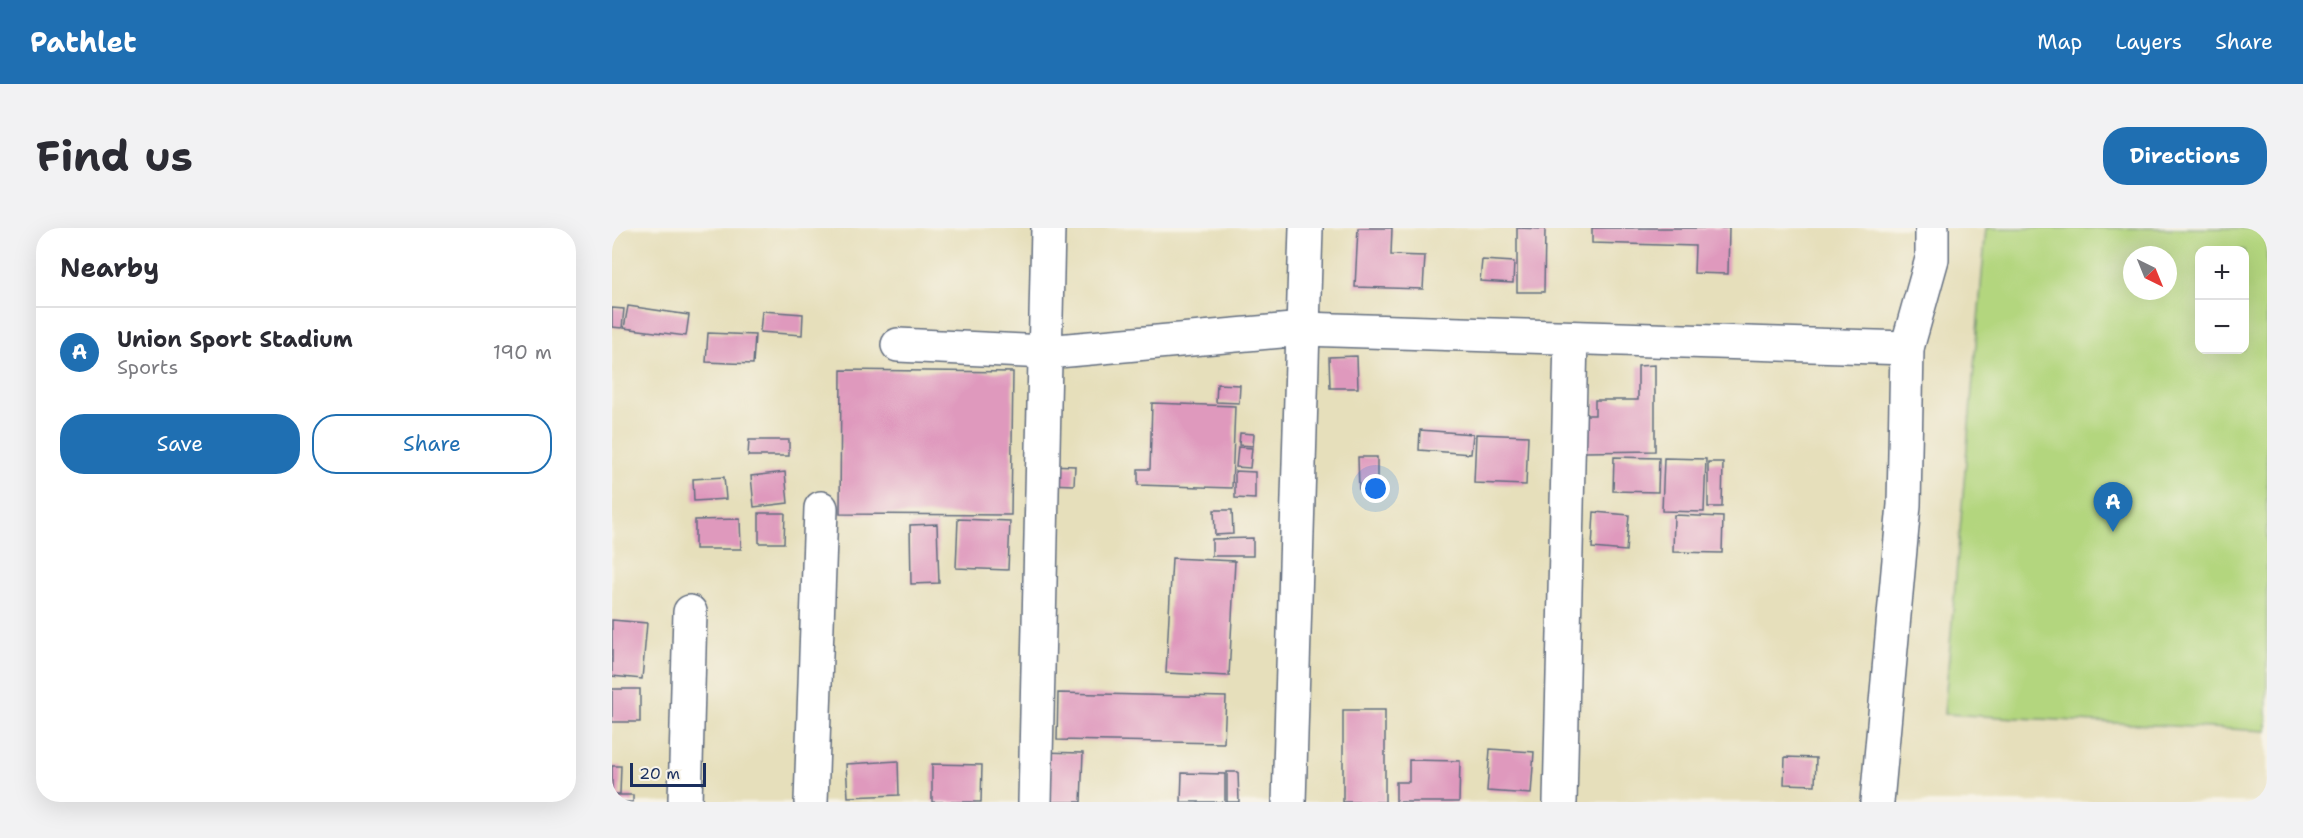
<!DOCTYPE html>
<meta charset="utf-8">
<style>
:root{--surface:#fff;--page:#f2f2f3;--text:#2b2b33;--muted:#7c7c81;--line:#e1e1e2;--accent:#1f6fb2}
body{margin:0;font-family:"Shantell Sans",sans-serif;background:var(--page);color:var(--text)}
.controls{position:absolute;right:18px;top:18px;display:grid;overflow:hidden;border-radius:12px;box-shadow:0 6px 24px #0002}
.controls button{width:54px;height:54px;display:grid;place-items:center;padding:0;border:0;border-bottom:2px solid var(--line);background:var(--surface);color:var(--text);font:30px sans-serif}
.compass{position:absolute;left:1511px;top:18px;width:54px;height:54px;border-radius:50%;background:var(--surface);box-shadow:0 6px 24px #0002;rotate:137deg}
.scale{position:absolute;left:18px;bottom:15px;width:76px;box-sizing:border-box;padding-left:6px;border:3px solid #1b2f5e;border-top:0;font-size:16px;line-height:21px;white-space:nowrap;color:#1b2f5e;-webkit-text-stroke:4px #f7f3e8;paint-order:stroke}
.you{position:absolute;left:764px;top:261px;width:21px;height:21px;margin:-15px;border:4px solid #fff;border-radius:50%;background:#1a73e8;box-shadow:0 0 0 9px #1a73e833}
.badge{display:grid;place-items:center;width:39px;height:39px;border-radius:50%;background:var(--accent);color:#fff;font-size:20px;font-weight:700}
.pin{position:absolute;translate:-50% -50px;filter:drop-shadow(0 2px 3px #0008)}
.pin::after{content:'';position:absolute;top:32px;width:21px;height:18px;background:inherit;clip-path:polygon(0 0,100% 0,50% 100%)}
.list{margin:0;padding:0;list-style:none}
h2{display:flex;justify-content:space-between;align-items:center;height:78px;margin:0;padding:0 24px;font-size:26px}
h2 small{font-size:20px;font-weight:400;color:var(--muted)}
.list li{display:grid;grid-template-columns:39px 1fr auto;gap:18px;align-items:center;box-sizing:border-box;height:90px;padding:0 24px;border-top:2px solid var(--line)}
.list b{display:block;font-size:22px;white-space:nowrap}
.list p{margin:0;font-size:20px;white-space:nowrap;color:var(--muted)}
.list em{font-size:20px;font-style:normal;color:var(--muted)}
.actions{display:flex;gap:12px;padding:18px 24px}
.actions a{flex:1;padding:14px 0;border:2px solid var(--accent);border-radius:24px;text-align:center;font-size:21px;color:var(--accent)}
.actions .main{background:var(--accent);color:#fff}
.map{position:relative;flex:none;width:1655px;height:574px;overflow:hidden;border-radius:24px}
header{display:flex;align-items:center;gap:36px;box-sizing:border-box;height:84px;padding:0 30px;background:var(--accent);color:#fff}
header strong{font-size:28px}
nav{display:flex;gap:33px;margin-inline-start:auto;font-size:21px}
.intro{display:flex;align-items:center;justify-content:space-between;box-sizing:border-box;height:144px;padding:0 36px}
h1{margin:0;font-size:42px}
.button{padding:15px 27px;border-radius:24px;background:var(--accent);color:#fff;font-size:21px;font-weight:700}
main{display:flex;gap:36px;padding:0 36px}
aside{flex:1;background:var(--surface);border-radius:24px;box-shadow:0 6px 24px #0002}
.map>svg:first-child{display:block}
</style>
<header>
<strong>Pathlet</strong>
<nav><a>Map</a><a>Layers</a><a>Share</a></nav>
</header>
<div class="intro"><h1>Find us</h1><a class="button">Directions</a></div>
<main>
<aside>
<h2>Nearby<small></small></h2>
<ul class="list">
<li><span class="badge">A</span><div><b>Union Sport Stadium</b><p>Sports</p></div><em>190 m</em></li>
</ul>
<div class="actions"><a class="main">Save</a><a>Share</a></div>
</aside>
<div class="map">
<svg width="1655" height="574" viewBox="0 0 1655 574">
<rect width="100%" height="100%" fill="#f7f3e8"/>
<filter id="ink" filterUnits="userSpaceOnUse"><feTurbulence type="fractalNoise" baseFrequency=".0167" numOctaves="2"/><feDisplacementMap in="SourceGraphic" scale="12" xChannelSelector="R" yChannelSelector="G"/><feConvolveMatrix kernelMatrix="1 2 1 2 8 2 1 2 1" color-interpolation-filters="sRGB"/></filter>
<filter id="wash" filterUnits="userSpaceOnUse"><feTurbulence type="fractalNoise" baseFrequency=".008" numOctaves="4" result="noise"/><feDisplacementMap in="SourceGraphic" scale="24" xChannelSelector="R" yChannelSelector="G"/><feGaussianBlur stdDeviation="1.35" result="paint"/><feColorMatrix in="noise" values="0 0 0 0 0 0 0 0 0 0 0 0 0 0 0 0 0 1.4 0 .05"/><feComposite in="paint" operator="in"/></filter>
<g filter="url(#wash)">
<rect width="100%" height="100%" fill="#e6dfbb"/>
<path fill="#b3d67e" stroke="#67826e" stroke-width="1.5" fill-rule="evenodd" d="M1374,0h281v503l-323,-17zM1588,22h44v100h-44zM1520,27h36v36h-36z"/>
<g id="blocks">
<g fill="#df99bd">
<polygon points="746,0 780,0 779,27 813,28 811,61 743,59"/>
<polygon points="905,0 933,1 932,64 905,64"/>
<polygon points="980,0 1117,0 1116,46 1082,45 1083,18 980,15"/>
<polygon points="870,32 902,34 901,55 868,53"/>
<polygon points="16,78 77,87 74,108 12,100"/>
<polygon points="0,80 12,81 10,100 0,99"/>
<polygon points="150,83 191,86 190,107 148,104"/>
<polygon points="96,105 143,107 141,136 94,134"/>
<polygon points="745,128 746,160 718,160 717,129"/>
<polygon points="1043,137 1043,223 973,224 974,187 983,187 983,172 1026,172 1026,138"/>
<polygon points="229,142 401,144 399,287 228,286"/>
<polygon points="605,156 628,157 627,175 604,174"/>
<polygon points="540,175 623,178 620,260 526,257 526,241 538,241"/>
<polygon points="808,202 861,206 859,226 807,222"/>
<polygon points="628,205 642,206 641,218 627,217"/>
<polygon points="864,206 916,208 914,257 862,255"/>
<polygon points="137,212 177,212 177,228 136,228"/>
<polygon points="626,219 640,220 638,240 624,239"/>
<polygon points="746,229 765,229 765,261 747,261"/>
<polygon points="1002,229 1047,230 1046,264 1001,263"/>
<polygon points="1052,230 1094,231 1092,284 1050,283"/>
<polygon points="1096,234 1111,234 1110,279 1096,279"/>
<polygon points="437,237 463,238 462,257 436,256"/>
<polygon points="623,243 643,244 643,271 623,270"/>
<polygon points="173,244 176,275 142,279 139,248"/>
<polygon points="112,249 114,271 82,273 81,251"/>
<polygon points="602,282 620,282 621,306 603,307"/>
<polygon points="982,284 1017,287 1014,323 980,320"/>
<polygon points="147,285 173,285 172,315 147,315"/>
<polygon points="1062,287 1111,289 1110,325 1061,324"/>
<polygon points="128,291 129,321 83,321 83,292"/>
<polygon points="346,291 398,293 396,342 344,340"/>
<polygon points="325,296 327,355 299,356 298,297"/>
<polygon points="641,310 641,328 600,328 600,311"/>
<polygon points="560,330 623,333 617,448 554,445"/>
<polygon points="0,392 35,395 30,451 0,448"/>
<rect x="0" y="461" width="28" height="33"/>
<polygon points="446,465 614,469 612,515 445,512"/>
<rect x="731" y="482" width="42" height="92"/>
<polygon points="878,521 922,524 919,566 875,563"/>
<polygon points="427,524 471,525 469,574 425,574"/>
<polygon points="1173,529 1204,530 1203,557 1172,556"/>
<polygon points="797,532 848,533 847,574 784,574 784,554 797,554"/>
<polygon points="286,533 287,567 236,569 234,536"/>
<polygon points="320,536 370,537 369,574 320,574"/>
<polygon points="0,538 9,538 8,566 0,566"/>
<polygon points="615,544 626,544 627,574 615,574"/>
<polygon points="570,545 613,546 613,574 569,574"/>
<rect x="0" y="567" width="21" height="7"/>
</g>
</g>
</g>
<g filter="url(#ink)">
<use href="#blocks" fill-opacity="0" stroke="#626d7f" stroke-width="1.5"/>
<g fill="none" stroke-linecap="round" stroke-linejoin="round">
<g stroke="#626d7f" stroke-width="36">
<g id="minor">
<polyline points="286,117 434,124 691,101 1295,120"/>
<polyline points="73,574 78,384"/>
<polyline points="199,574 209,280"/>
<polyline points="423,574 436,0"/>
<polyline points="677,574 694,0"/>
<polyline points="948,574 959,110"/>
<polyline points="1265,574 1292,277 1295,120 1320,31 1320,0"/>
</g>
</g>
<use href="#minor" stroke="#fff" stroke-width="33"/>
</g>
</g>
</svg>
<div class="controls">
<button>+</button>
<button>−</button>
</div>
<svg class="compass" viewBox="-18 -18 36 36"><path d="M0-13l5 13h-10z" fill="#e53935"/><path d="M0 13l5-13h-10z" fill="#7c7c81"/></svg>
<div class="scale">20 m</div>
<div class="you"></div>
<div class="pin badge" style="left:1501px;top:304px">A</div>
</div>
</main>
